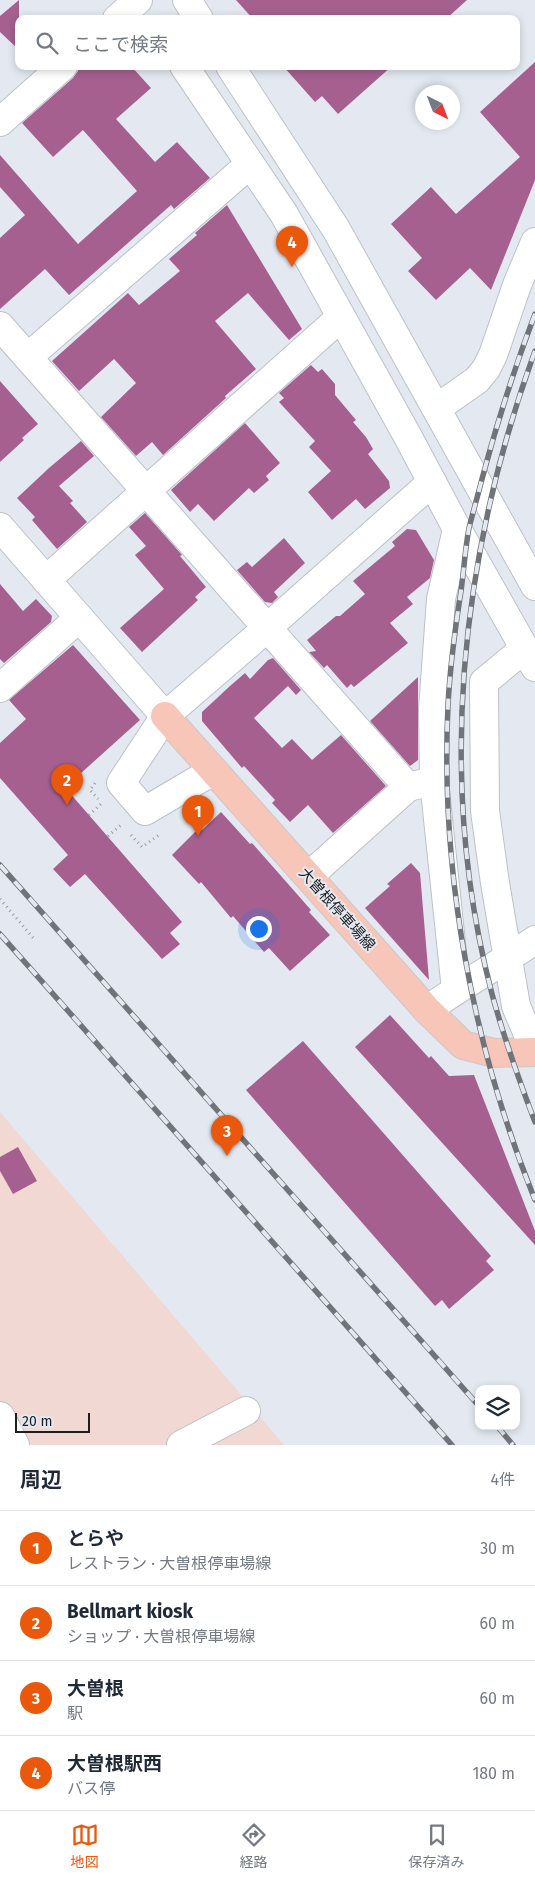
<!DOCTYPE html>
<html lang="ja">
<meta charset="utf-8">
<style>
:root{--surface:#fff;--page:#f6f6f7;--text:#1f2937;--muted:#747a83;--line:#e0e1e3;--accent:#ea580c}
body{margin:0;font-family:"Fira Sans","Noto Sans JP",sans-serif;background:var(--page);color:var(--text)}
.controls{position:absolute;right:15px;bottom:15px;display:grid;overflow:hidden;border-radius:10px;box-shadow:0 2px 8px #0003}
.controls button{width:45px;height:45px;display:grid;place-items:center;padding:0;border:0;border-bottom:1px solid var(--line);background:var(--surface);color:var(--text);font:25px sans-serif}
.compass{position:absolute;left:415px;top:85px;width:45px;height:45px;border-radius:50%;background:var(--surface);box-shadow:0 2px 8px #0003;rotate:138deg}
.scale{position:absolute;left:15px;bottom:12px;width:75px;box-sizing:border-box;padding-left:5px;border:2px solid #1c1e20;border-top:0;font-size:14px;line-height:18px;white-space:nowrap;color:#1c1e20;-webkit-text-stroke:4px #e4e9f1;paint-order:stroke}
.you{position:absolute;left:258px;top:928px;width:18px;height:18px;margin:-12px;border:4px solid #fff;border-radius:50%;background:#1a73e8;box-shadow:0 0 0 8px #1a73e833}
.badge{display:grid;place-items:center;width:32px;height:32px;border-radius:50%;background:var(--accent);color:#fff;font-size:16px;font-weight:700}
.pin{position:absolute;translate:-50% -41px;filter:drop-shadow(0 1px 2px #0008)}
.pin::after{content:'';position:absolute;top:26px;width:18px;height:15px;background:inherit;clip-path:polygon(0 0,100% 0,50% 100%)}
.list{margin:0;padding:0;list-style:none}
h2{display:flex;justify-content:space-between;align-items:center;height:65px;margin:0;padding:0 20px;font-size:21px}
h2 small{font-size:16px;font-weight:400;color:var(--muted)}
.list li{display:grid;grid-template-columns:32px 1fr auto;gap:15px;align-items:center;box-sizing:border-box;height:75px;padding:0 20px;border-top:1px solid var(--line)}
.list b{display:block;font-size:19px;white-space:nowrap}
.list p{margin:0;font-size:16px;white-space:nowrap;color:var(--muted)}
.list em{font-size:16px;font-style:normal;color:var(--muted)}
.icon{flex:none;width:28px;height:28px;fill:none;stroke:currentColor;stroke-width:2;stroke-linecap:round;stroke-linejoin:round}
.map{position:relative;flex:none;width:535px;height:1445px;overflow:hidden}
.search{position:absolute;background:var(--surface);box-shadow:0 2px 8px #0003;left:15px;right:15px;top:15px;height:55px;display:flex;align-items:center;gap:12px;box-sizing:border-box;padding:0 18px;border-radius:10px;color:var(--muted);font-size:19px}
.sheet{height:365px;background:var(--surface)}
nav{display:flex;justify-content:space-around;align-items:center;box-sizing:border-box;height:70px;border-top:1px solid var(--line);background:var(--surface);font-size:14px;color:var(--muted)}
nav a{display:grid;justify-items:center;gap:2px}
nav .on{color:var(--accent)}
.map>svg:first-child{display:block}
</style>
<div class="map">
<svg width="535" height="1445" viewBox="0 0 535 1445">
<rect width="100%" height="100%" fill="#e4e9f1"/>
<polygon fill="#f2d8d3" points="0,1112 284,1445 0,1445"/>
<g fill="#a5608f">
<polygon points="19,0 19,50 0,32 0,16"/>
<polygon points="236,0 467,0 446,19 253,19"/>
<polygon points="535,62 535,180 491,290 470,268 436,300 408,271 422,258 391,224 431,187 456,214 520,157 480,112"/>
<polygon points="78,66 131,66 151,88 116,119 155,162 177,142 210,178 174,209 171,205 69,295 45,269 0,309 0,238 25,215 0,187 0,155 78,244 137,191 83,130 53,157 22,123 73,78 78,71"/>
<polygon points="283,66 392,66 338,114 322,96 315,102"/>
<polygon points="227,205 302,329 289,340 248,293 215,321 256,369 225,396 226,398 163,455 152,442 136,456 101,417 136,383 114,359 79,391 52,361 128,293 139,305 180,271 169,259 197,235 195,233"/>
<polygon points="311,365 318,372 322,369 335,384 335,395 356,420 353,422 366,437 373,449 368,454 389,481 390,488 365,509 356,499 332,520 308,492 331,471 309,447 315,441 279,402 284,398 279,393"/>
<polygon points="0,381 38,424 22,438 24,440 0,462"/>
<polygon points="245,423 280,463 266,476 269,480 254,493 249,488 214,521 198,504 190,512 171,490"/>
<polygon points="81,441 94,456 59,486 73,501 70,503 87,522 57,549 32,520 35,517 17,498 49,468"/>
<polygon points="145,513 182,555 180,556 206,587 195,597 198,600 142,652 120,628 164,589 135,555 146,546 129,527"/>
<polygon points="407,529 416,530 434,560 430,578 407,597 413,604 390,623 408,643 354,687 351,684 347,688 327,665 324,668 309,652 316,651 307,640 336,616 340,616 365,594 353,581 395,546 392,542"/>
<polygon points="284,538 305,563 274,592 278,597 272,603 265,602 237,570 247,562 252,567"/>
<polygon points="0,584 23,611 36,599 52,616 51,622 4,663 0,659"/>
<polygon points="73,645 140,720 70,783 73,786 68,791 182,922 170,933 180,944 162,959 85,874 70,887 53,869 68,855 0,778 0,743 26,719 9,700"/>
<polygon points="273,658 301,690 296,695 288,686 254,718 282,748 292,739 312,760 341,735 386,786 333,833 308,805 290,822 272,803 275,800 244,766 242,768 202,721 202,712 230,686 245,673 250,679 268,660"/>
<polygon points="418,677 418,760 410,766 370,721"/>
<polygon points="221,812 250,844 252,843 311,910 309,912 330,935 290,971 269,948 264,952 233,916 231,918 201,882 199,884 172,855 199,828 202,830"/>
<polygon points="411,863 420,873 429,980 365,908 390,886 387,884"/>
<polygon points="390,1015 429,1058 431,1056 449,1076 474,1075 535,1231 535,1245 355,1047"/>
<polygon points="303,1041 491,1256 486,1261 494,1270 449,1309 442,1300 435,1306 246,1090"/>
<polygon points="18,1147 37,1181 13,1194 0,1171 0,1157"/>
</g>
<g fill="none" stroke-linecap="round" stroke-linejoin="round">
<g stroke="#bcc1c8" stroke-width="30">
<g id="minor">
<polyline points="187,0 199,19"/>
<polyline points="117,19 138,0"/>
<polyline points="184,66 284,214 407,435 457,529 535,667"/>
<polyline points="230,66 336,229 535,586"/>
<polyline points="0,122 63,66"/>
<polyline points="0,326 408,787 434,781"/>
<polyline points="28,357 250,164"/>
<polyline points="437,408 477,380 486,369 493,355 517,285 535,242"/>
<polyline points="0,527 165,716"/>
<polyline points="46,580 341,317"/>
<polyline points="525,648 484,682 485,811 495,883 516,1006 535,1051"/>
<polyline points="0,688 79,618"/>
<polyline points="215,772 201,778 145,811 121,783 165,716 267,628 432,482"/>
<polyline points="309,876 408,787"/>
<polyline points="456,990 434,781 433,709 441,599 457,529"/>
<path d="M427,1010c35,-25 73,-46 108,-70"/>
<polyline points="0,1416 15,1445"/>
<polyline points="181,1445 246,1411"/>
</g>
</g>
<g stroke="#c9c9c9" stroke-width="30">
<polyline id="major" points="165,716 427,1010 463,1045 494,1053 535,1052"/>
</g>
<g stroke="#979ba0" stroke-width="3" stroke-dasharray="1 4" stroke-linecap="butt">
<polyline points="95,783 90,790 98,799"/>
<polyline points="89,815 102,803"/>
<polyline points="131,835 142,847 159,835"/>
<polyline points="108,836 122,824"/>
<polyline points="0,899 35,940"/>
</g>
<use href="#minor" stroke="#fff" stroke-width="28"/>
<use href="#major" stroke="#f8c5b9" stroke-width="28"/>
<g stroke="#707377" stroke-width="5.5">
<g id="rail">
<path d="M535,314c-21,55 -38,109 -53,165 -4,16 -9,33 -13,49 -4,21 -5,42 -8,63 -6,38 -11,76 -13,114 -8,168 24,339 87,495"/>
<path d="M535,351c-75,206 -99,430 -43,643 12,44 27,86 43,128"/>
<polyline points="0,865 479,1406"/>
<polyline points="0,934 452,1445"/>
<polyline points="497,1426 513,1445"/>
</g>
</g>
<use href="#rail" stroke="#e4e9f1" stroke-width="4" stroke-dasharray="11" stroke-linecap="butt"/>
</g>
<g text-anchor="middle" stroke-width="4" stroke-linejoin="round" paint-order="stroke">
<g font-size="15" fill="#1c1e20" stroke="#e4e9f1">
<text transform="translate(337 909) rotate(48)" y="5">大曽根停車場線</text>
</g>
</g>
</svg>
<div class="controls">
<button><svg class="icon" aria-label="layers" viewBox="0 0 24 24"><path d="M12 4l9 5-9 5-9-5zM3 14l9 5 9-5"/></svg></button>
</div>
<svg class="compass" viewBox="-18 -18 36 36"><path d="M0-13l5 13h-10z" fill="#e53935"/><path d="M0 13l5-13h-10z" fill="#747a83"/></svg>
<div class="scale">20 m</div>
<div class="you"></div>
<div class="pin badge" style="left:198px;top:836px">1</div>
<div class="pin badge" style="left:67px;top:805px">2</div>
<div class="pin badge" style="left:227px;top:1156px">3</div>
<div class="pin badge" style="left:292px;top:267px">4</div>
<div class="search"><svg class="icon" aria-label="search" viewBox="0 0 24 24"><circle cx="10" cy="10" r="6"/><path d="M15 15l6 6"/></svg>ここで検索</div>
</div>
<section class="sheet">
<h2>周辺<small>4件</small></h2>
<ul class="list">
<li><span class="badge">1</span><div><b>とらや</b><p>レストラン · 大曽根停車場線</p></div><em>30 m</em></li>
<li><span class="badge">2</span><div><b>Bellmart kiosk</b><p>ショップ · 大曽根停車場線</p></div><em>60 m</em></li>
<li><span class="badge">3</span><div><b>大曽根</b><p>駅</p></div><em>60 m</em></li>
<li><span class="badge">4</span><div><b>大曽根駅西</b><p>バス停</p></div><em>180 m</em></li>
</ul>
</section>
<nav>
<a class="on"><svg class="icon" aria-label="map" viewBox="0 0 24 24"><path d="M3 6l6-2 6 2 6-2v14l-6 2-6-2-6 2zM9 4v14M15 6v14"/></svg>地図</a>
<a><svg class="icon" aria-label="directions" viewBox="0 0 24 24"><path d="M12 3l9 9-9 9-9-9zM9 14v-3h6M13 9l2 2-2 2"/></svg>経路</a>
<a><svg class="icon" aria-label="saved" viewBox="0 0 24 24"><path d="M7 4h10v16l-5-4-5 4z"/></svg>保存済み</a>
</nav>
